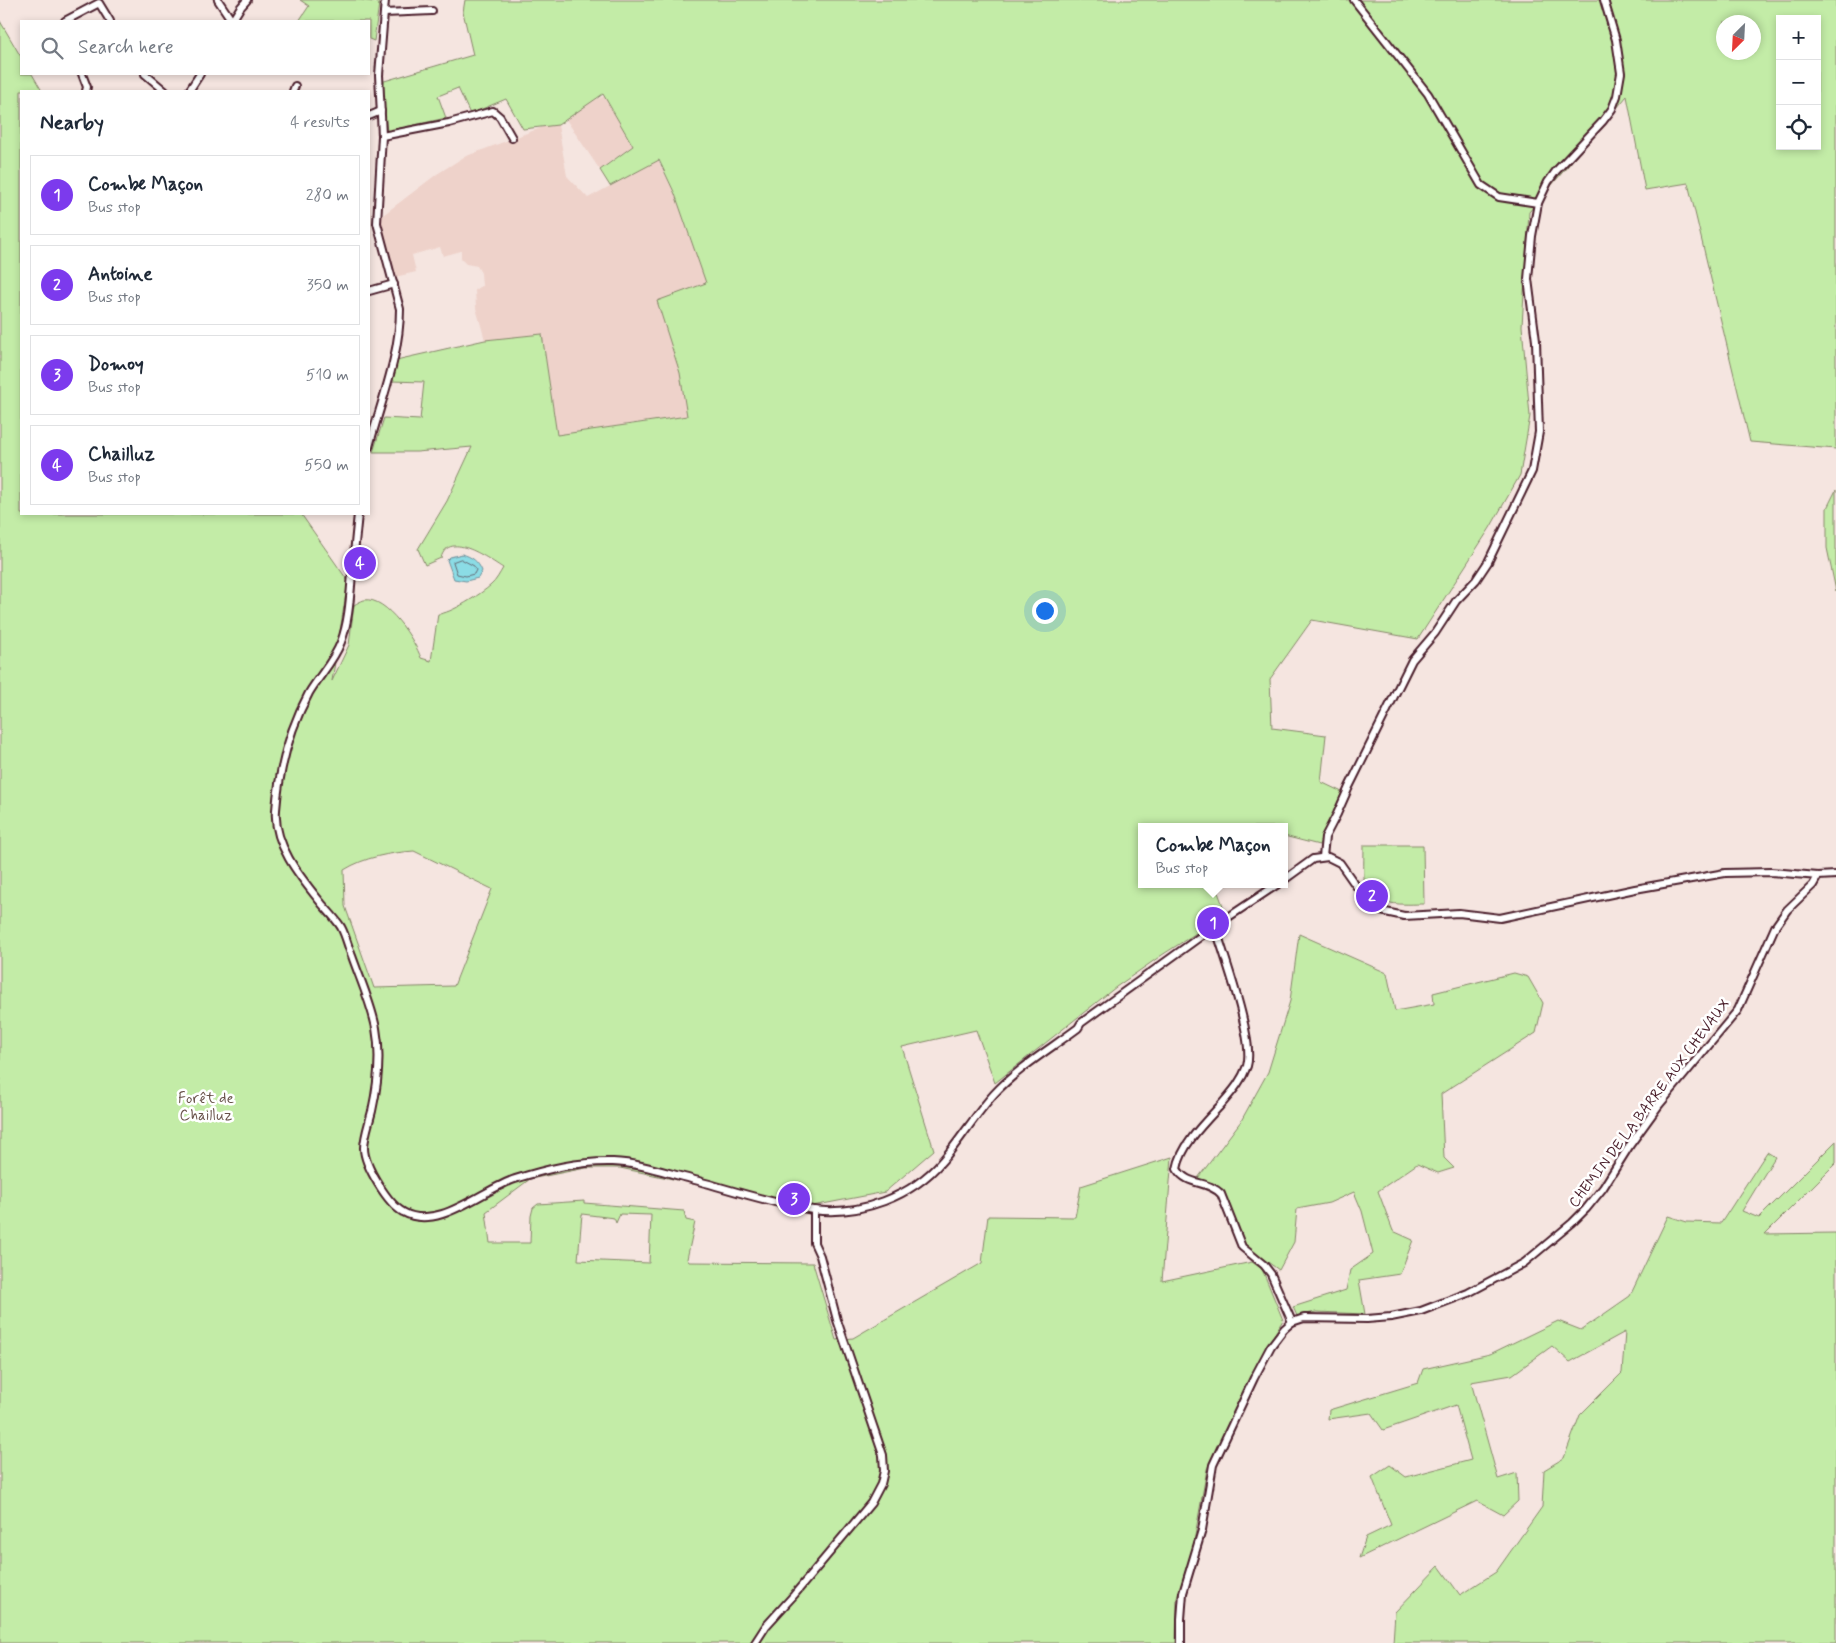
<!DOCTYPE html>
<meta charset="utf-8">
<style>
:root{--surface:#fff;--page:#f2f2f3;--text:#1f2937;--muted:#747a83;--line:#e0e1e3;--accent:#7c3aed}
body{margin:0;font-family:Mynerve,sans-serif;background:var(--page);color:var(--text)}
.controls{position:absolute;right:15px;top:15px;display:grid;overflow:hidden;border-radius:0px;box-shadow:0 2px 8px #0003}
.controls button{width:45px;height:45px;display:grid;place-items:center;padding:0;border:0;border-bottom:1px solid var(--line);background:var(--surface);color:var(--text);font:25px sans-serif}
.compass{position:absolute;left:1716px;top:15px;width:45px;height:45px;border-radius:50%;background:var(--surface);box-shadow:0 2px 8px #0003;rotate:204deg}
.you{position:absolute;left:1044px;top:610px;width:18px;height:18px;margin:-12px;border:4px solid #fff;border-radius:50%;background:#1a73e8;box-shadow:0 0 0 8px #1a73e833}
.badge{display:grid;place-items:center;width:32px;height:32px;border-radius:50%;background:var(--accent);color:#fff;font-size:16px;font-weight:700}
.pin{position:absolute;translate:-50% -50%;border:2px solid #fff;box-shadow:0 1px 5px #0006}
.popup{position:absolute;left:1138px;top:823px;width:150px;height:65px;box-sizing:border-box;display:grid;place-content:center;border-radius:0px;background:var(--surface);filter:drop-shadow(0 1px 4px #0005);font-size:16px;white-space:nowrap;color:var(--muted)}
.popup b{font-size:19px;color:var(--text)}
.popup::after{content:'';position:absolute;left:50%;top:100%;margin-left:-10px;border:10px solid transparent;border-top-color:var(--surface)}
.list{margin:0;padding:0;list-style:none}
h2{display:flex;justify-content:space-between;align-items:center;height:65px;margin:0;padding:0 20px;font-size:21px}
h2 small{font-size:16px;font-weight:400;color:var(--muted)}
.list li{display:grid;grid-template-columns:32px 1fr auto;gap:15px;align-items:center;box-sizing:border-box;height:80px;margin:0 10px 10px;padding:0 10px;border:1px solid var(--line);border-radius:0px}
.list b{display:block;font-size:19px;white-space:nowrap}
.list p{margin:0;font-size:16px;white-space:nowrap;color:var(--muted)}
.list em{font-size:16px;font-style:normal;color:var(--muted)}
.icon{flex:none;width:28px;height:28px;fill:none;stroke:currentColor;stroke-width:2;stroke-linecap:round;stroke-linejoin:round}
.map{position:relative;flex:none;width:1836px;height:1643px;overflow:hidden}
.search{position:absolute;background:var(--surface);box-shadow:0 2px 8px #0003;left:20px;top:20px;width:350px;height:55px;display:flex;align-items:center;gap:12px;box-sizing:border-box;padding:0 18px;border-radius:0px;color:var(--muted);font-size:19px}
.panel{position:absolute;background:var(--surface);box-shadow:0 2px 8px #0003;left:20px;top:90px;width:350px;height:425px;border-radius:0px}
.map>svg:first-child{display:block}
</style>
<div class="map">
<svg width="1836" height="1643" viewBox="0 0 1836 1643">
<rect width="100%" height="100%" fill="#f5e5e0"/>
<filter id="ink" filterUnits="userSpaceOnUse"><feTurbulence type="fractalNoise" baseFrequency=".02" numOctaves="2"/><feDisplacementMap in="SourceGraphic" scale="10" xChannelSelector="R" yChannelSelector="G"/><feConvolveMatrix kernelMatrix="1 2 1 2 8 2 1 2 1" color-interpolation-filters="sRGB"/></filter>
<g filter="url(#ink)">
<g fill="#eed2ca">
<polygon points="605,96 633,146 600,170 565,118 590,101"/>
<polygon points="548,125 558,125 567,176 588,198 658,160 675,194 707,284 680,373 687,416 557,435 542,334 485,340 476,308 475,290 482,286 481,273 477,266 466,264 461,259 461,251 443,256 440,247 412,255 416,272 395,277 382,227 381,217 383,215 437,174 464,157"/>
</g>
<g fill="#c3eca7" stroke="#868669" fill-rule="evenodd">
<polygon points="300,0 360,0 379,3 374,41 369,39 369,21 299,21 309,6"/>
<path d="M465,0h1371v449l-86,-7 -62,-259 -43,7 -18,-94 -98,116 -7,114 8,90 -10,59 -30,53 -72,111 -106,-19 -42,59 2,49 54,7 -5,47 21,10 -23,53 -35,-9v-9h-142v57h73l11,30 -64,41 -46,32 -121,96 -19,-53 -74,17 32,103 -49,42 -78,15 -187,-39h-34l-56,11 -44,33 4,31h40l1,-27 2,-8 5,-4 46,-3v2l100,8 2,9 9,2 -8,37 2,3 124,1 23,77 17,-2 129,-75 6,-47 87,1 6,-31 91,-29 -10,124 90,-19 10,7 21,51 -15,25 -61,124 -14,78 -16,51 -1,45h-1176v-1622l21,36v17h11l10,17h-21v423h280l47,67 -16,100 17,-36 5,-40c3,-2 7,-4 10,-5 23,-4 51,41 57,58l10,3 7,-47c12,0 43,-20 53,-29 5,-4 9,-12 12,-17 -13,-8 -54,-39 -62,-10l-16,7 -7,-16 29,-48 25,-54 -55,5h-44l11,-34 36,2 4,-38 -33,-1 5,-21 89,-20 57,-6 15,101 130,-19 -7,-43 -23,-72 49,-18 -31,-89 -16,-34 -49,26 -10,-16 33,-24 -30,-52 -45,31 -35,4 -17,-30 -36,15 -12,-26 -20,8 8,22 -59,13 -6,-49 92,-27 -10,-43zM1780,19h37v127h-37zM1724,22h30v30h-30zM414,851l78,38 -38,97 -80,2 -29,-82 -1,-36c21,-13 45,-17 70,-19zM582,1214l32,4 2,5 4,-9 31,1 -2,48 -71,-3z"/>
<polygon points="1836,490 1836,591 1827,548 1827,508"/>
<path d="M1364,845h59l1,59c-19,0 -51,4 -59,-20 -2,-6 -1,-30 -1,-39z"/>
<polygon points="1299,934 1387,973 1395,1011 1434,1004 1433,993 1514,973 1528,977 1543,1003 1536,1033 1441,1094 1444,1158 1454,1168 1438,1173 1417,1164 1378,1191 1393,1231 1413,1240 1400,1274 1359,1280 1365,1314 1316,1312 1297,1316 1293,1307 1346,1290 1350,1270 1373,1254 1362,1211 1354,1192 1329,1203 1297,1209 1294,1242 1279,1270 1245,1246 1223,1189 1198,1178 1241,1121 1268,1072 1290,1001"/>
<polygon points="1836,1141 1836,1163 1765,1234 1836,1233 1836,1643 1393,1643 1395,1612 1439,1566 1460,1595 1496,1572 1542,1507 1544,1470 1564,1458 1580,1415 1622,1373 1625,1332 1570,1362 1552,1346 1512,1375 1471,1382 1498,1479 1517,1473 1518,1501 1503,1515 1477,1501 1359,1558 1366,1537 1391,1525 1372,1477 1390,1465 1406,1477 1471,1460 1456,1405 1383,1430 1371,1413 1328,1419 1329,1410 1418,1383 1423,1369 1490,1354 1558,1321 1581,1330 1630,1296 1668,1216 1687,1222 1721,1223 1767,1152 1775,1157 1742,1211 1759,1218"/>
</g>
<path fill="#8bdce5" stroke="#71909b" d="M462,554c10,3 16,7 20,17l-4,7 -12,3 -12,-2 -7,-19 3,-3z"/>
<g fill="none" stroke-linecap="round" stroke-linejoin="round">
<polygon stroke="#646b75" stroke-width="1" points="461,559 474,566 476,570 474,574 466,576 457,574 453,562"/>
<g stroke="#4a1f2b" stroke-width="10">
<g id="minor">
<polyline points="218,0 232,21"/>
<polyline points="1354,0 1428,94 1481,185 1499,197 1538,203"/>
<polyline points="384,13 432,11"/>
<polyline points="65,21 99,3 110,21"/>
<polyline points="232,21 240,8 247,0"/>
<polyline points="82,74 87,87 86,91"/>
<polyline points="145,74 165,91"/>
<polyline points="189,91 200,74"/>
<polyline points="293,91 295,86"/>
<polyline points="369,116 381,111"/>
<polyline points="382,136 449,123 493,111 500,117 512,138"/>
<polyline points="369,291 394,284"/>
<path d="M369,447c12,-46 31,-91 31,-138l-23,-86 5,-87 -3,-61 6,-75"/>
<path d="M358,514c-2,20 -4,40 -6,60 -2,23 -3,47 -11,68 -7,19 -22,34 -32,51 -19,35 -30,77 -33,117 -3,35 25,68 46,94 6,7 14,15 19,23 5,9 7,20 11,29 8,23 19,47 24,72 5,27 2,56 -4,83 -3,12 -8,26 -8,37 0,17 24,56 39,64 35,20 80,-23 112,-33 32,-10 64,-18 98,-17 23,1 45,8 67,14 43,11 88,27 133,34 47,6 99,-13 130,-50 18,-21 32,-45 51,-66 24,-26 56,-45 84,-66l3,-5 134,-97 63,-42"/>
<polyline points="1323,857 1325,837 1337,814 1349,787 1412,660 1435,633 1456,601 1476,580 1488,562 1532,471 1539,432 1536,341 1528,279 1532,236 1538,203 1548,182 1556,171 1603,121 1612,109 1617,96 1621,73 1616,40 1604,0"/>
<polyline points="1284,880 1313,859 1328,857 1340,863 1368,903 1381,911 1404,916 1459,913 1500,918 1635,889 1725,873 1771,872 1818,876 1836,875"/>
<path d="M1215,926c9,30 40,114 32,140 -6,17 -17,28 -28,41 -16,17 -38,39 -42,62 10,17 31,11 44,25l21,53 22,18 7,9 21,48"/>
<polyline points="755,1643 766,1626 794,1595 871,1503 881,1484 884,1471 883,1455 837,1320 820,1256 814,1243 814,1210"/>
<polyline points="1181,1643 1181,1619 1183,1593 1202,1530 1213,1465 1254,1378 1271,1346 1284,1329 1292,1322 1304,1318 1367,1319 1391,1317 1421,1311 1468,1293 1524,1263 1572,1223 1586,1209 1603,1188 1630,1145 1659,1105 1738,1010 1775,927 1787,910 1813,885 1818,876"/>
</g>
</g>
<use href="#minor" stroke="#fff" stroke-width="6"/>
</g>
</g>
<g text-anchor="middle" stroke-width="5" stroke-linejoin="round" paint-order="stroke">
<g font-size="15" fill="#68524a" stroke="#fff">
<text x="206" y="1103">Forêt de<tspan x="206" dy="17">Chailluz</tspan></text>
</g>
<g font-size="15" fill="#4a1f2b" stroke="#fff">
<text transform="translate(1649 1103) rotate(-53)" y="5">CHEMIN DE LA BARRE AUX CHEVAUX</text>
</g>
</g>
</svg>
<div class="controls">
<button>+</button>
<button>−</button>
<button><svg class="icon" aria-label="locate" viewBox="0 0 24 24"><circle cx="12" cy="12" r="6"/><path d="M12 2v4M12 18v4M2 12h4M18 12h4"/></svg></button>
</div>
<svg class="compass" viewBox="-18 -18 36 36"><path d="M0-13l5 13h-10z" fill="#e53935"/><path d="M0 13l5-13h-10z" fill="#747a83"/></svg>
<div class="you"></div>
<div class="pin badge" style="left:1213px;top:923px">1</div>
<div class="popup"><b>Combe Maçon</b>Bus stop</div>
<div class="pin badge" style="left:1372px;top:896px">2</div>
<div class="pin badge" style="left:794px;top:1199px">3</div>
<div class="pin badge" style="left:360px;top:563px">4</div>
<div class="search"><svg class="icon" aria-label="search" viewBox="0 0 24 24"><circle cx="10" cy="10" r="6"/><path d="M15 15l6 6"/></svg>Search here</div>
<section class="panel">
<h2>Nearby<small>4 results</small></h2>
<ul class="list">
<li><span class="badge">1</span><div><b>Combe Maçon</b><p>Bus stop</p></div><em>280 m</em></li>
<li><span class="badge">2</span><div><b>Antoine</b><p>Bus stop</p></div><em>350 m</em></li>
<li><span class="badge">3</span><div><b>Domoy</b><p>Bus stop</p></div><em>510 m</em></li>
<li><span class="badge">4</span><div><b>Chailluz</b><p>Bus stop</p></div><em>550 m</em></li>
</ul>
</section>
</div>
